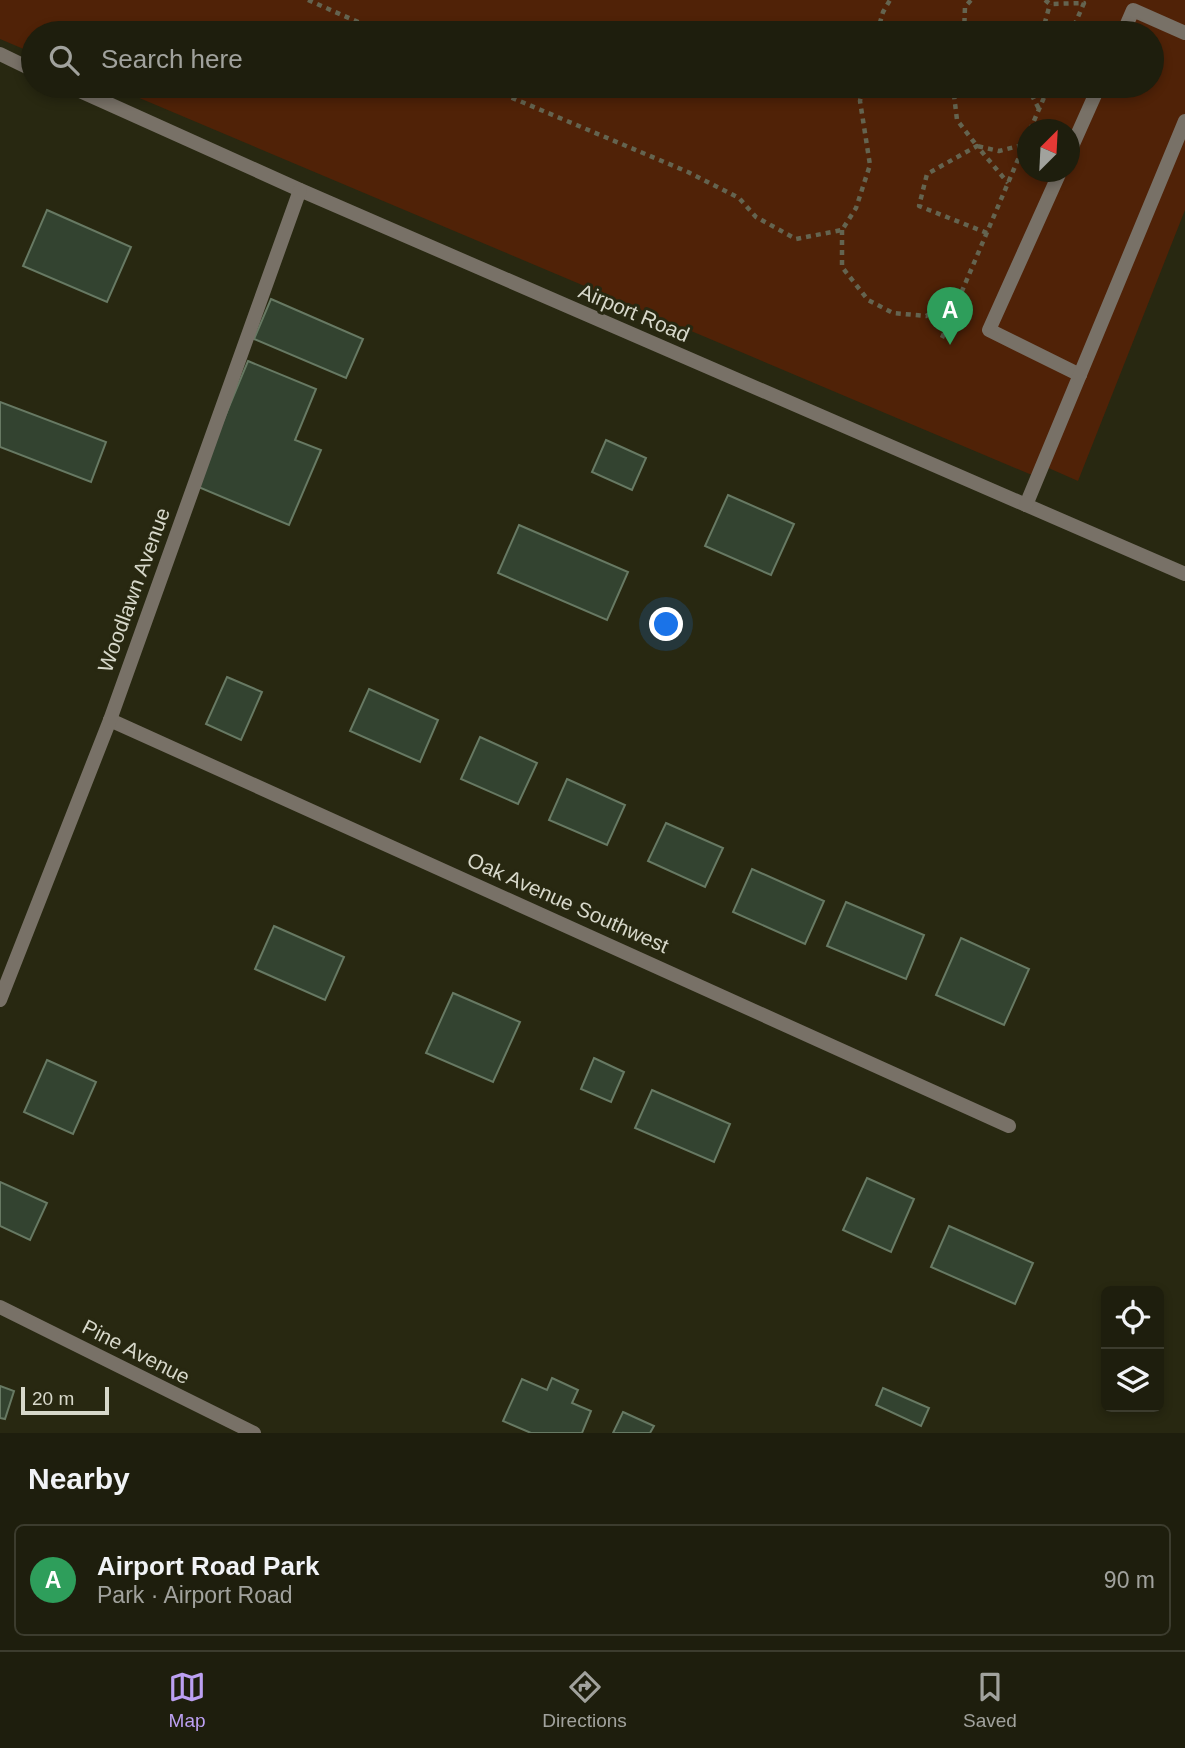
<!DOCTYPE html>
<meta charset="utf-8">
<style>
:root{--surface:#1e1e0d;--page:#262716;--text:#f1f3f6;--muted:#a1a29d;--line:#3c3c2e;--accent:#bca0f2}
body{margin:0;font-family:Arial,sans-serif;background:var(--page);color:var(--text)}
.controls{position:absolute;right:21px;bottom:21px;display:grid;overflow:hidden;border-radius:10px;box-shadow:0 4px 10px #0003}
.controls button{width:63px;height:63px;display:grid;place-items:center;padding:0;border:0;border-bottom:2px solid var(--line);background:var(--surface);color:var(--text);font:35px sans-serif}
.compass{position:absolute;left:1017px;top:119px;width:63px;height:63px;border-radius:50%;background:var(--surface);box-shadow:0 4px 10px #0003;rotate:24deg}
.scale{position:absolute;left:21px;bottom:18px;width:88px;box-sizing:border-box;padding-left:7px;border:4px solid #d7d8ca;border-top:0;font-size:19px;line-height:24px;white-space:nowrap;color:#d7d8ca;-webkit-text-stroke:5px #282811;paint-order:stroke}
.you{position:absolute;left:667px;top:625px;width:24px;height:24px;margin:-18px;border:5px solid #fff;border-radius:50%;background:#1a73e8;box-shadow:0 0 0 10px #1a73e833}
.badge{display:grid;place-items:center;width:46px;height:46px;border-radius:50%;background:var(--accent);color:#fff;font-size:23px;font-weight:700}
.pin{position:absolute;translate:-50% -58px;filter:drop-shadow(0 2px 4px #0008)}
.pin::after{content:'';position:absolute;top:37px;width:24px;height:21px;background:inherit;clip-path:polygon(0 0,100% 0,50% 100%)}
.list{margin:0;padding:0;list-style:none}
h2{display:flex;justify-content:space-between;align-items:center;height:91px;margin:0;padding:0 28px;font-size:30px}
h2 small{font-size:23px;font-weight:400;color:var(--muted)}
.list li{display:grid;grid-template-columns:46px 1fr auto;gap:21px;align-items:center;box-sizing:border-box;height:112px;margin:0 14px 14px;padding:0 14px;border:2px solid var(--line);border-radius:10px}
.list b{display:block;font-size:26px;white-space:nowrap}
.list p{margin:0;font-size:23px;white-space:nowrap;color:var(--muted)}
.list em{font-size:23px;font-style:normal;color:var(--muted)}
.icon{flex:none;width:38px;height:38px;fill:none;stroke:currentColor;stroke-width:2;stroke-linecap:round;stroke-linejoin:round}
.map{position:relative;flex:none;width:1185px;height:1433px;overflow:hidden}
.search{position:absolute;background:var(--surface);box-shadow:0 4px 10px #0003;left:21px;right:21px;top:21px;height:77px;display:flex;align-items:center;gap:18px;box-sizing:border-box;padding:0 24px;border-radius:38px;color:var(--muted);font-size:26px}
.sheet{height:217px;background:var(--surface)}
nav{display:flex;justify-content:space-around;align-items:center;box-sizing:border-box;height:98px;border-top:2px solid var(--line);background:var(--surface);font-size:19px;color:var(--muted)}
nav a{display:grid;justify-items:center;gap:4px}
nav .on{color:var(--accent)}
.map>svg:first-child{display:block}
</style>
<div class="map">
<svg width="1185" height="1433" viewBox="0 0 1185 1433">
<rect width="100%" height="100%" fill="#282811"/>
<path fill="#502207" fill-rule="evenodd" d="M0,0h1185v210l-107,271 -34,-15 -5,12 -928,-392h1041v-53h-1119v20l-33,-14zM1028,130h42v42h-42z"/>
<g fill="#334330" stroke="#677963" stroke-width="2">
<polygon points="47,210 131,247 107,302 23,266"/>
<polygon points="271,299 363,339 346,378 254,339"/>
<polygon points="248,361 316,389 295,440 321,450 289,525 196,486"/>
<polygon points="0,402 106,442 91,482 0,447"/>
<polygon points="606,440 646,458 632,490 592,472"/>
<polygon points="728,495 794,524 771,575 705,546"/>
<polygon points="519,525 628,572 607,620 498,573"/>
<polygon points="227,677 262,692 241,740 206,724"/>
<polygon points="369,689 438,720 420,762 350,731"/>
<polygon points="480,737 537,763 518,804 461,779"/>
<polygon points="567,779 625,805 607,845 549,820"/>
<polygon points="666,823 723,848 705,887 648,861"/>
<polygon points="752,869 824,901 805,944 733,912"/>
<polygon points="846,902 924,935 906,979 827,946"/>
<polygon points="274,926 344,957 325,1000 255,969"/>
<polygon points="961,938 1029,969 1004,1025 936,995"/>
<polygon points="453,993 520,1022 493,1082 426,1053"/>
<polygon points="594,1058 624,1072 611,1102 581,1089"/>
<polygon points="47,1060 96,1082 73,1134 24,1112"/>
<polygon points="652,1090 730,1124 714,1162 635,1128"/>
<polygon points="867,1178 914,1199 891,1252 843,1230"/>
<polygon points="0,1182 47,1203 30,1240 0,1226"/>
<polygon points="949,1226 1033,1263 1015,1304 931,1267"/>
<polygon points="552,1378 578,1390 572,1403 591,1411 582,1433 531,1433 503,1421 522,1379 547,1390"/>
<polygon points="0,1386 14,1391 5,1419 0,1418"/>
<polygon points="883,1388 929,1408 921,1426 876,1405"/>
<polygon points="623,1412 654,1426 650,1433 613,1433"/>
</g>
<g fill="none" stroke-linecap="round" stroke-linejoin="round">
<g stroke="#646450" stroke-width="4.5" stroke-dasharray="5 5" stroke-linecap="butt">
<polyline points="308,0 383,33"/>
<polyline points="1045,0 1050,4 1084,3 1071,33"/>
<polyline points="877,33 883,12 890,0"/>
<polyline points="964,33 965,7 971,0"/>
<polyline points="1042,33 1050,4"/>
<polyline points="484,86 688,172 739,198 756,217 796,239 842,230 856,208 870,165 860,101 863,86"/>
<polyline points="960,86 954,95 957,120 977,146 999,151 1023,145"/>
<polyline points="1027,86 1039,109"/>
<polyline points="1030,130 1049,86"/>
<polyline points="842,230 842,267 868,300 893,313 926,316 959,299"/>
<polyline points="987,233 919,206 927,174 977,146 1008,183"/>
<polyline points="942,338 1028,136"/>
</g>
<g stroke="#787167" stroke-width="14">
<polyline points="1123,33 1133,10 1185,33"/>
<polyline points="0,54 33,70"/>
<polyline points="69,86 300,190 1185,574"/>
<polyline points="1070,151 1099,86"/>
<polyline points="1060,172 989,330 1080,375"/>
<polyline points="1026,505 1185,121"/>
<polyline points="110,720 1009,1126"/>
<polyline points="0,1000 110,720 300,190"/>
<polyline points="0,1307 254,1433"/>
</g>
</g>
<g text-anchor="middle" stroke-width="6" stroke-linejoin="round" paint-order="stroke">
<g font-size="21" fill="#d7d8ca" stroke="#282811">
<text transform="translate(634 313) rotate(23)" y="7">Airport Road</text>
<text transform="translate(134 590) rotate(-70)" y="7">Woodlawn Avenue</text>
<text transform="translate(568 903) rotate(24)" y="7">Oak Avenue Southwest</text>
<text transform="translate(136 1352) rotate(27)" y="7">Pine Avenue</text>
</g>
</g>
</svg>
<div class="controls">
<button><svg class="icon" aria-label="locate" viewBox="0 0 24 24"><circle cx="12" cy="12" r="6"/><path d="M12 2v4M12 18v4M2 12h4M18 12h4"/></svg></button>
<button><svg class="icon" aria-label="layers" viewBox="0 0 24 24"><path d="M12 4l9 5-9 5-9-5zM3 14l9 5 9-5"/></svg></button>
</div>
<svg class="compass" viewBox="-18 -18 36 36"><path d="M0-13l5 13h-10z" fill="#e53935"/><path d="M0 13l5-13h-10z" fill="#a1a29d"/></svg>
<div class="scale">20 m</div>
<div class="you"></div>
<div class="pin badge" style="left:950px;top:345px;background:#2e9e5b">A</div>
<div class="search"><svg class="icon" aria-label="search" viewBox="0 0 24 24"><circle cx="10" cy="10" r="6"/><path d="M15 15l6 6"/></svg>Search here</div>
</div>
<section class="sheet">
<h2>Nearby<small></small></h2>
<ul class="list">
<li><span class="badge" style="background:#2e9e5b">A</span><div><b>Airport Road Park</b><p>Park · Airport Road</p></div><em>90 m</em></li>
</ul>
</section>
<nav>
<a class="on"><svg class="icon" aria-label="map" viewBox="0 0 24 24"><path d="M3 6l6-2 6 2 6-2v14l-6 2-6-2-6 2zM9 4v14M15 6v14"/></svg>Map</a>
<a><svg class="icon" aria-label="directions" viewBox="0 0 24 24"><path d="M12 3l9 9-9 9-9-9zM9 14v-3h6M13 9l2 2-2 2"/></svg>Directions</a>
<a><svg class="icon" aria-label="saved" viewBox="0 0 24 24"><path d="M7 4h10v16l-5-4-5 4z"/></svg>Saved</a>
</nav>
